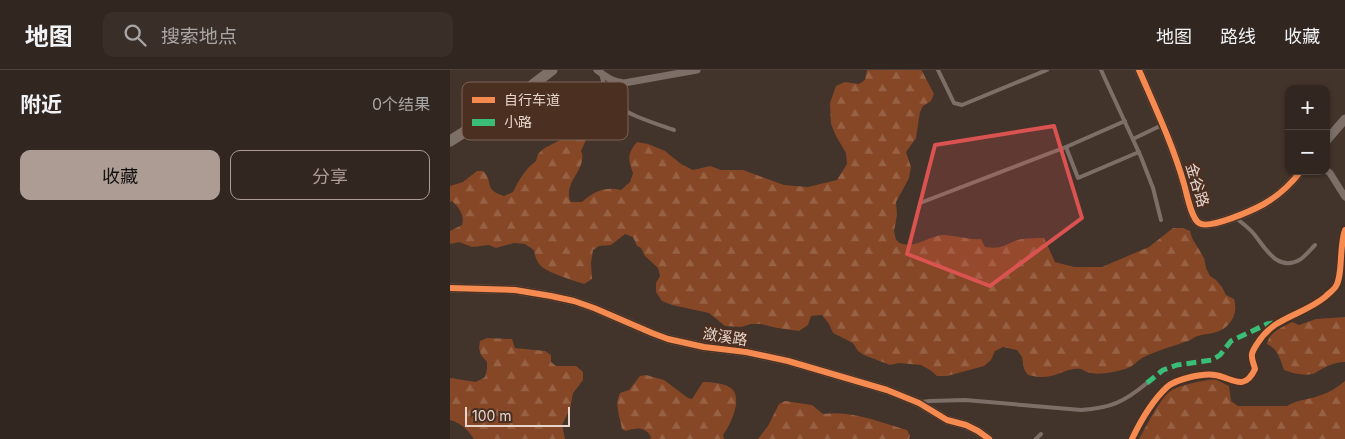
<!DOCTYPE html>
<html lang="zh">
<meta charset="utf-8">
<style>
:root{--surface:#322620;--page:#3a2e29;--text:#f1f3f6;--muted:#a8a5a5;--line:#4d433e;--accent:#ad9c94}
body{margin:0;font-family:Inter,"Noto Sans SC",sans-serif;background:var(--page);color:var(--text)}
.controls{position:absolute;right:15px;top:15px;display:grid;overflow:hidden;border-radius:10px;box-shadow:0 1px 4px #0004}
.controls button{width:45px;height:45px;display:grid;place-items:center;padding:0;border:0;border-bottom:1px solid var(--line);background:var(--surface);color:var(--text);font:25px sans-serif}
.scale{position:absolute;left:15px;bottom:12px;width:105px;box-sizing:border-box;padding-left:5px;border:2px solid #e7d5cc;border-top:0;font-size:14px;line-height:18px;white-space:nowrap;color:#e7d5cc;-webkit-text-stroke:4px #4b3022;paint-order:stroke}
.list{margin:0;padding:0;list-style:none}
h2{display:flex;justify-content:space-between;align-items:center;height:65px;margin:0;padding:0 20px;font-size:21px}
h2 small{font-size:16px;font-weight:400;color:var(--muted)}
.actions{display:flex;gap:10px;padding:15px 20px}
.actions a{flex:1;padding:11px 0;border:1px solid var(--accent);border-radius:10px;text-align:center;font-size:18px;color:var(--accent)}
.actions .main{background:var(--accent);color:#111}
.icon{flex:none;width:28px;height:28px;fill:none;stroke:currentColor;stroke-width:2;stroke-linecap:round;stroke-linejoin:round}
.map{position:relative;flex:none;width:895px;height:369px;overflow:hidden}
header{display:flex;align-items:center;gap:30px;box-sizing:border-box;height:70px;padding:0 25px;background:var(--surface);border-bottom:1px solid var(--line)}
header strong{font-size:24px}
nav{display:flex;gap:28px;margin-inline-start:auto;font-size:18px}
.search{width:350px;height:45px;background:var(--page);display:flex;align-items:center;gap:12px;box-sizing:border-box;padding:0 18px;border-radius:10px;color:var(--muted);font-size:19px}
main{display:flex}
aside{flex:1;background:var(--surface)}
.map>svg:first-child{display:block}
</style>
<header>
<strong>地图</strong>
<div class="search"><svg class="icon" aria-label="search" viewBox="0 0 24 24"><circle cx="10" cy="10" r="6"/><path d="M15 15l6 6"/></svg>搜索地点</div>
<nav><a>地图</a><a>路线</a><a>收藏</a></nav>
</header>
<main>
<aside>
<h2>附近<small>0个结果</small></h2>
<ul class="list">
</ul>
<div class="actions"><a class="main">收藏</a><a>分享</a></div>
</aside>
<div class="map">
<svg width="895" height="369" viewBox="0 0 895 369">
<defs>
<pattern id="forest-firs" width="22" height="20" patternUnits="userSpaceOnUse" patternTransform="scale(1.25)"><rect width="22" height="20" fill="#864726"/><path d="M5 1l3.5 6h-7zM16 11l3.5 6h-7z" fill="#976144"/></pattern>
</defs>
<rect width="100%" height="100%" fill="#42332b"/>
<g fill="url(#forest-firs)">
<path d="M417,0h55v1l12,23 -3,7 -8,5 -3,6 -4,26 -10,14 5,15 -2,11 -13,24 1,13 -3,16 2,9c2,1 4,4 7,4 12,4 27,-8 39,-9 13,0 26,5 39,4l4,8c20,3 21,-5 37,-8 7,-1 15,-1 22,-1l11,24 19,5h28l47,-20 24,-19h10l7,3 2,7 12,20 2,10 4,8 6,4 6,7 4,8 8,4c3,10 1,19 -7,27 -8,8 -20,7 -29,10 -4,1 -7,4 -10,5 -15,5 -29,9 -44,16 -6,3 -11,10 -19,12 -10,3 -24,6 -34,4 -4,0 -7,-3 -10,-4 -10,-2 -21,5 -30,7 -8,2 -15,1 -23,-1l-4,-6 -2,-12 -5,-7 -14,-3 -8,4 -4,9 -7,6 -37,10h-10l-7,-6 -9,-5 -22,-2 -9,2 -26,-10 -6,-4 -5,-8 -20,-10 -4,-9 -7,-9 -11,1 -3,9 -9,6 -22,-3 -16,-4h-10l-10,3 -16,-1 -16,-13 -37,-8 -10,-4 -6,-9v-9l4,-7 -2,-8 -13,-12 -4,-8 -4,-2 -4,-9 -8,-3 -14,11 -12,1 -6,4 -2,13 1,16 -8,5c-9,-3 -39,-12 -44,-19 -4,-5 -5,-9 -6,-15l-9,-6 -11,-1 -18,5 -7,-3 -17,2 -13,-5 -9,2v-13l12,-6c3,-9 -3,-18 -10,-24l-2,1v-16l13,-4 14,-11h6c11,10 0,19 21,25l9,-4c6,-12 12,-23 23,-31l2,-7 5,-5 21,-11 7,-12 6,-2 5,-7 5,2 -1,21 -5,11c8,17 -20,32 -10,51h11c12,-11 23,-16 39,-12l9,-8 3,-9c-5,-14 -6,-19 4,-31l11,2 17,7 16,13 12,6 17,-4 11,4h22l41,15 24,2 29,-7 10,-16 -1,-11 -10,-17 -5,-12 -1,-21 6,-17 9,-4 14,2 6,-4z"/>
<path d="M895,247v45c-12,0 -20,5 -30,11 -8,4 -23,0 -31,-3 -4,-11 -6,-21 -17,-26 2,-12 16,-17 25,-22l7,3 17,-6z"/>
<path d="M37,268l25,1 3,9 30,3 6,4v7l5,4h20l7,6v8l-10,13 -3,16 -8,16 3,14h-91c-6,-9 -13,-16 -24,-19v-42l26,4 9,-5 2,-8v-7l-6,-7 -2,-7 1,-7z"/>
<path d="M196,305l18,5 24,18 4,1 11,-17c9,0 24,1 30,8 9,12 -3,35 -10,45l1,4h-74l1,-2c-5,-10 -15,-10 -25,-6l-4,-2c-2,-12 -8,-24 -2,-36l9,-3 11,-14z"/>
<path d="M765,309l14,7 2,15 7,5h49c11,-7 23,-6 34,-11 9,-3 17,-8 24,-14v58h-206c7,-12 22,-43 33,-49 11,-6 30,-9 43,-11z"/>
<path d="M335,331l27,4 11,9c29,-4 56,8 84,16l3,6 -1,3h-151l10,-13 11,-22z"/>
</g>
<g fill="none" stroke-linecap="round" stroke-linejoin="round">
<g stroke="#7d6f68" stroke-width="4">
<polyline points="488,0 504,33 512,35 597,0"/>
<polyline points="651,0 691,87 703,118 711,150"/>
<path d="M151,3c2,10 5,21 12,29 13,13 44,22 61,28"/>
<polyline points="683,69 712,55"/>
<polyline points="616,77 628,108 689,82"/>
<polyline points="470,133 616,77 675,51"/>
<path d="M786,148c6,5 13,10 18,16 12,15 24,39 47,25 5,-4 10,-10 14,-14"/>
<path d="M471,332l9,-1 35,-1 116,10c30,-2 43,-8 66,-27"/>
<polyline points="586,369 591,364"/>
</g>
<g stroke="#7d6f68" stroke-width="7">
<path d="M147,0c9,7 16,12 27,13l73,-13"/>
<polyline points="876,100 880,103 895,127"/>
<path d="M682,369c9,-19 19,-37 35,-52 9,-8 36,-14 48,-12 16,2 29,18 40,-6 -1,-5 -4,-10 -3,-15 1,-4 3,-7 5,-10 17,-28 45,-28 68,-47 4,-4 9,-7 11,-11 7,-11 3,-40 9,-56"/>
</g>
<g stroke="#7d6f68" stroke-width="9">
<path d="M689,0c16,37 34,75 45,114 3,10 7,34 15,39 10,7 54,-13 65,-19 14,-8 27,-20 37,-33"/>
<polyline points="876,71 895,49"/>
<polyline points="0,218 65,220 101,226 124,231 144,238 202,263 218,269 254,277 296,282 338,291 437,320 469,333 497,350 516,355 528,361 539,369"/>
</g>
<polyline stroke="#7e6f67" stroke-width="11" points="0,71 54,37 102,0"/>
<polyline stroke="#3abd76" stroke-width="5" stroke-dasharray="10 5" stroke-linecap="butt" points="697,313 713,300 727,295 762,290 770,285 781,271 817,254 823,253"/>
<g stroke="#4b3022" stroke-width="9">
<g id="cycleway">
<path d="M689,0c16,37 34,75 45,114 3,10 7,34 15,39 10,7 54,-13 65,-19 14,-8 27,-20 37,-33"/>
<polyline points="0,218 65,220 101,226 124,231 144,238 202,263 218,269 254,277 296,282 338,291 437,320 469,333 497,350 516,355 528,361 539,369"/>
<path d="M682,369c9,-19 19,-37 35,-52 9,-8 36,-14 48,-12 16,2 29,18 40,-6 -1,-5 -4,-10 -3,-15 1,-4 3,-7 5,-10 17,-28 45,-28 68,-47 4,-4 9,-7 11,-11 7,-11 3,-40 9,-56"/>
</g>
</g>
<use href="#cycleway" stroke="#f68b52" stroke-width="6"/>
</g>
<path fill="#da5351" fill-opacity="0.2" stroke="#da5351" stroke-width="4" stroke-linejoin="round" d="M604,56l28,92 -92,68 -83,-32 28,-109z"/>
<g text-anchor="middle" stroke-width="5" stroke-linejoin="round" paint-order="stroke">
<g font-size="15" fill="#e7d5cc" stroke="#4b3022">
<text transform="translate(747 115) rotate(73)" y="5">金谷路</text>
<text transform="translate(275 267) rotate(9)" y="5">潋溪路</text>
</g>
</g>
<rect x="12" y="12" width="166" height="58" rx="8" fill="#4b3022" stroke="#7a6255" stroke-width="1"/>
<rect x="22" y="27" width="23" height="6" fill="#f68b52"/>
<rect x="22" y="49" width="23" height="7" fill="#3abd76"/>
<g font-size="14" fill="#e7d5cc">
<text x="54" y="35">自行车道</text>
<text x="54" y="57">小路</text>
</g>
</svg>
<div class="controls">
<button>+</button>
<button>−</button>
</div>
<div class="scale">100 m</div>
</div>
</main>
